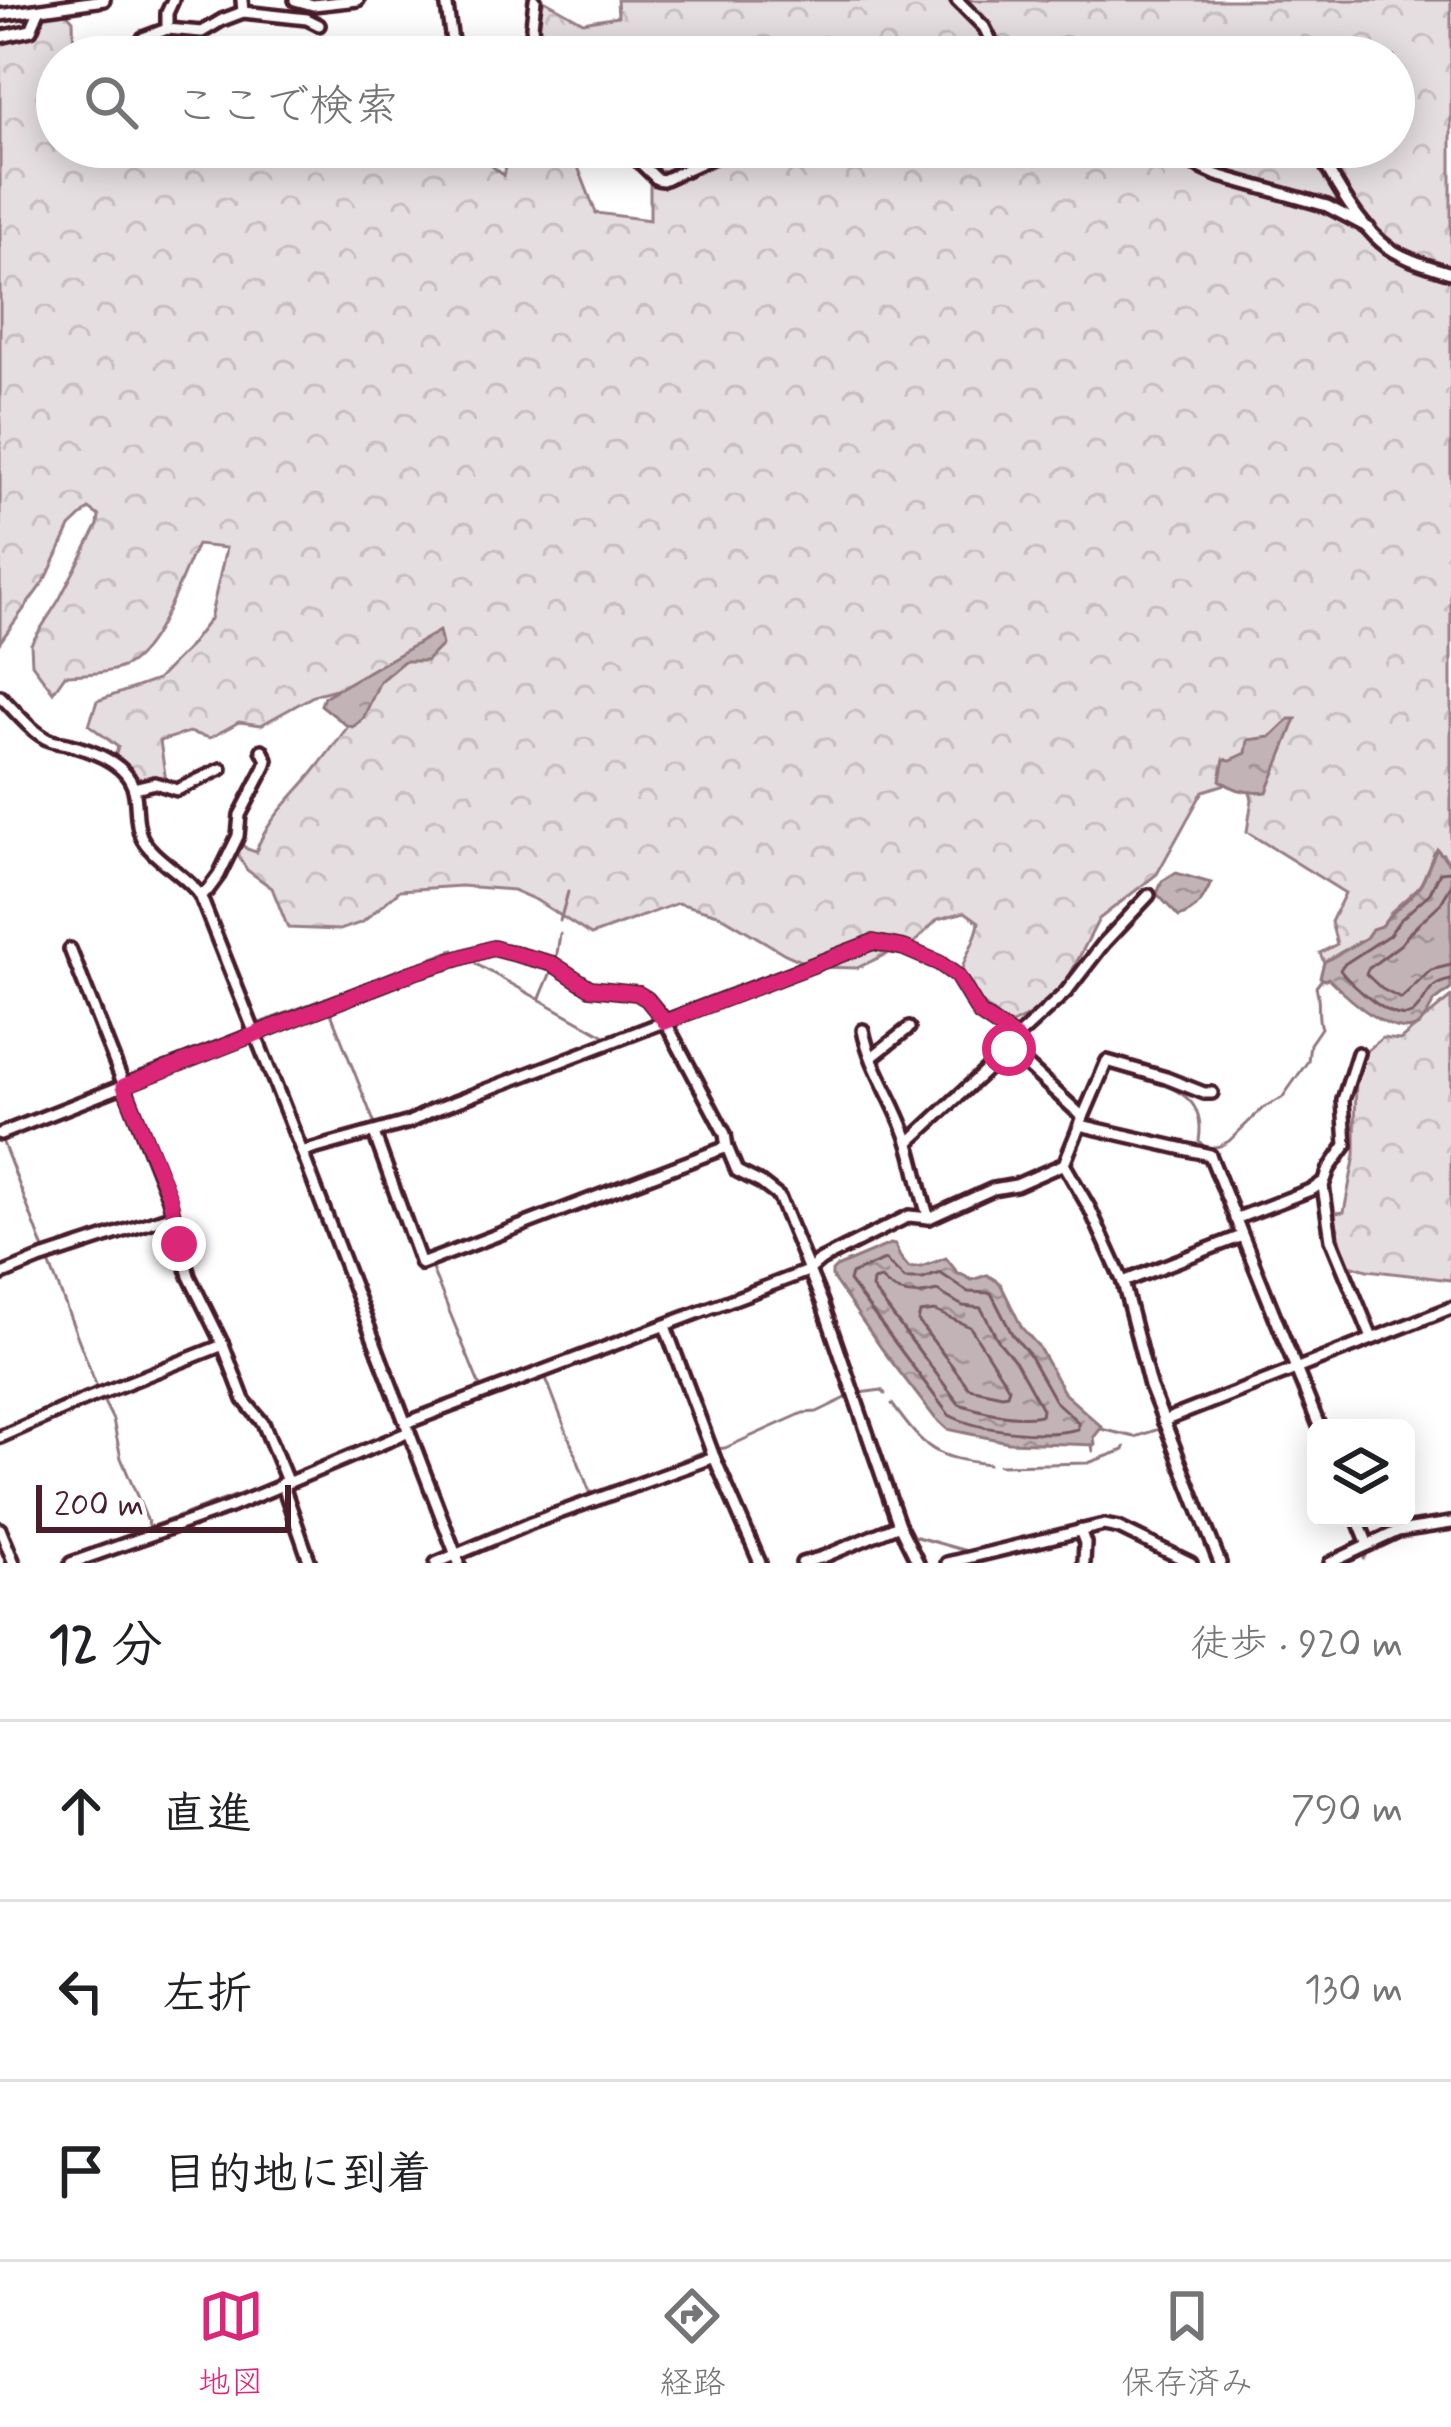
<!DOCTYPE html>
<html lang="ja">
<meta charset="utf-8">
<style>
:root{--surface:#fff;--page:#f2f2f2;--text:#202124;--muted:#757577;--line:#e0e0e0;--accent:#db2777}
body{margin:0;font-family:Mynerve,"Klee One",sans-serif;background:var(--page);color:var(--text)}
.controls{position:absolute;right:36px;bottom:36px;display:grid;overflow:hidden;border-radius:18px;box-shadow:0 6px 30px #0003}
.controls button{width:108px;height:108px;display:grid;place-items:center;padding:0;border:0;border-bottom:3px solid var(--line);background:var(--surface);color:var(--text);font:60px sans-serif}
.scale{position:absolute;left:36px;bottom:30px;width:255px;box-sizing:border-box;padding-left:12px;border:6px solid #4a1f2b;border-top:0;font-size:33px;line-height:42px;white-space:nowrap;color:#4a1f2b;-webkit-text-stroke:9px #fff;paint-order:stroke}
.stop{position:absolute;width:36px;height:36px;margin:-27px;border:9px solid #db2777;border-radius:50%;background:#fff}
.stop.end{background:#db2777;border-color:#fff;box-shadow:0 3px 12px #0008}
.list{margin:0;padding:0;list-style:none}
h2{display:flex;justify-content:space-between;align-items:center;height:156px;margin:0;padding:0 48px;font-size:51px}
h2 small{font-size:39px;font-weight:400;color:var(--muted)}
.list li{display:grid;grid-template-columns:78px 1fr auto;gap:36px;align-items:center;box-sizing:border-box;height:180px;padding:0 48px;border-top:3px solid var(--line)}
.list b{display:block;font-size:45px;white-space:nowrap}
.list em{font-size:39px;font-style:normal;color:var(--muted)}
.icon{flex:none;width:66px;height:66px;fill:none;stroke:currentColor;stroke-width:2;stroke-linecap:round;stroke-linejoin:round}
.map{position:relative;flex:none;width:1451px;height:1563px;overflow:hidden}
.search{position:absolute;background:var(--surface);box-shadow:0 6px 30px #0003;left:36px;right:36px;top:36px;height:132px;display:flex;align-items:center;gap:30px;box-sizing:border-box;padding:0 42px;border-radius:66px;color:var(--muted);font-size:45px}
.sheet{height:696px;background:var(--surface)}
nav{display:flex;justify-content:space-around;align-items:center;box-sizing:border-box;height:168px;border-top:3px solid var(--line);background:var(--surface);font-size:33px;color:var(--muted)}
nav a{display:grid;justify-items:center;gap:6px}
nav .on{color:var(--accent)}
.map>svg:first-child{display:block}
</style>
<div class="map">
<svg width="1451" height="1563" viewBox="0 0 1451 1563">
<defs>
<pattern id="forest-crowns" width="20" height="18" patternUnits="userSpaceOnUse" patternTransform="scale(3)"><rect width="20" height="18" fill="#e5dee0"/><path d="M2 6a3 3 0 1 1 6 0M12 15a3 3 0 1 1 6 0" fill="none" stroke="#c6bec0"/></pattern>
<pattern id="water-ripples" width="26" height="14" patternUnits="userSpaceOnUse" patternTransform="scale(3)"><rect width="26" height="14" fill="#c1b3b6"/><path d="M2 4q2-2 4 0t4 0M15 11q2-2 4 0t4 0" fill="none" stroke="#9f9194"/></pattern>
</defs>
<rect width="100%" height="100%" fill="#fff"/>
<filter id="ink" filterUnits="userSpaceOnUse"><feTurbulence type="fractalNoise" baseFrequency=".00833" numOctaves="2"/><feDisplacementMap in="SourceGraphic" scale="24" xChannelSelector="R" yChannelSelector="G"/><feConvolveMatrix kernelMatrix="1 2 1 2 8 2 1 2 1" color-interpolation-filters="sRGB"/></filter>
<g filter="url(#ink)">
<g fill="url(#forest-crowns)" stroke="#987e86" stroke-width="3">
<path d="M544,0l39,22 35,-6 -1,-16h834v866l-8,-12 -9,-1 -13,32 -30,27 -10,15 -9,2 -6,9 -42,24 -4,-9 17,-9 -6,-22 14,-29 -98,-61 5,-33 -7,-21 -42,13 -46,83 -58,45 -43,83 -48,24 -33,-29 -14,-24c3,-18 16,-32 18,-51l-14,-10 -27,7 -28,28 -17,4 -36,17 -42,-1 -30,-13 -67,-40 -40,-11 -87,32 -55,-35 -23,-10 -52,-4 -61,4 -37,32 -23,8 -52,-2 -16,-40 -25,-18 -13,-21 5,-7 8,7 9,3c9,-30 36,-54 55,-77 22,-28 43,-56 62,-84l-11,-9 -45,12 -56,31 -22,-3 -29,16 -21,-6 -29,9 6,40 -30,3 -22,-24 4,-13 -29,-22 8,-24 60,-21 30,-31 23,-30 16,-71 -29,-3c-18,34 -39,106 -74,122 -18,7 -39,7 -58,8l-12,17 -21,-28 -1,-20 28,-44 39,-75 1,-9 -10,-7 -19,18 -23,50 -47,65v-601l33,-8 10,-18 23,-3 7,8 1,37h-17v90h412l34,28 10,-28h51l7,2 25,64 54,7v-38l-21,-35h765v-90h-850l-8,-27z"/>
<polygon points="1451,997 1451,1280 1367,1270 1346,1264 1334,1213 1344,1212 1355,1155 1356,1060 1382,1038 1400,1040"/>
</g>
<g fill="url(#water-ripples)" stroke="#91787e" stroke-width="3">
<polygon points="439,631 442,645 426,661 404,661 380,681 363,719 353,727 346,725 321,705 324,697"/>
<path d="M1289,719h7l-29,73c-17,2 -34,-2 -47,-12l4,-21 7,1 15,-7 2,-13 22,-3z"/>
<path d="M1437,849l14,17v123c-4,3 -12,9 -16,12 -6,7 -9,19 -16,24 -26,17 -74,-30 -91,-47l-4,2 -4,-3 4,-15 42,-24 6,-9 9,-3c11,-15 26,-24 37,-38 9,-12 12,-27 19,-39z"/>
<path d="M1176,873l35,10c-8,17 -13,27 -32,34l-22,-23 5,-13z"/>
<polygon points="890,1244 895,1245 900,1257 909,1268 921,1267 946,1258 957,1272 972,1280 987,1275 1000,1283 1022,1328 1038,1346 1065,1394 1102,1427 1094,1437 1095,1445 1008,1442 947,1429 935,1418 882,1349 832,1277 832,1271 836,1267"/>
</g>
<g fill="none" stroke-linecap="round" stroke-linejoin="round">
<g stroke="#7a5a63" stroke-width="3">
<path d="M1451,871l-11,1 -10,21 -30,27 -11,15 -46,30 -3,5c10,14 57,58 74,42 15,-14 12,-28 37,-32"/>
<polyline points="1451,886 1441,903 1411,931 1401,944 1368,969 1366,974 1382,989 1401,999 1431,970 1451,965"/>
<path d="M885,1260l20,19h18l17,-6 28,19 23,1 21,41 16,19 27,48 23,21v7c-33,9 -99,2 -129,-14l-100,-134 2,-7z"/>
<path d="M881,1279c17,17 33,18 56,12l26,15 18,2 18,34 17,20 26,47 -1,6c-25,5 -58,-3 -82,-11l-87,-116 1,-7z"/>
<polygon points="935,1311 970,1327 1009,1388 1007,1394 1002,1395 969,1388 918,1321 920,1313"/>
</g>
<g stroke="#91787e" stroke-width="3">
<polyline points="560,921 568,892"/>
<polyline points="556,960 560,934"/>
<polyline points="476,964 605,1036 612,1037 656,1020"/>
<polyline points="750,984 769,975"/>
<polyline points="325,998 376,1127"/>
<polyline points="540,998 551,972"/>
<polyline points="715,998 741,987"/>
<polyline points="670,1014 699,1002 707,1002"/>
<polyline points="257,1024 454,950"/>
<polyline points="126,1077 247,1029"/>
<path d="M1146,1078c33,12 60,22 53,63l7,8"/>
<polyline points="0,1126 117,1080"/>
<polyline points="0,1135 98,1390"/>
<path d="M1209,1148l11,-2 9,-5 35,-34 18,-9 26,-37 2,-17 11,-16c-5,-13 0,-27 -5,-41l6,-8"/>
<polyline points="1205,1159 1234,1234"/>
<polyline points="394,1175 425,1256"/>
<polyline points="1237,1243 1289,1367"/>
<polyline points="430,1264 481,1389"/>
<polyline points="859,1393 882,1390 885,1394"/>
<polyline points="102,1398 113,1420 121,1458 150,1527 281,1479"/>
<path d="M892,1404c33,45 42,54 97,60"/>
<polyline points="1171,1424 1291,1378 1316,1438"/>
<polyline points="413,1428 546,1378 591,1495"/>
<polyline points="1101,1429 1135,1437 1162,1428"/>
<polyline points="1092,1445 1093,1451"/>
<polyline points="715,1449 725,1448 803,1413 817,1412 850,1396"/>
<polyline points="999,1465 1088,1463 1124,1450 1125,1447"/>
<polyline points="290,1475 403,1429"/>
<polyline points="1350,1518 1361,1543"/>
<polyline points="910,1535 970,1552"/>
<polyline points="463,1547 529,1516 591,1495 705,1451"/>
<polyline points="1364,1559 1369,1549"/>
<polyline points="1344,1563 1356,1559"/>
</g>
<g stroke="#4a1f2b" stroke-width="18">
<g id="minor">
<polyline points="242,0 243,12 307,19 319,25"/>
<polyline points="295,0 313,5 358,0"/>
<polyline points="446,0 452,41 464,57"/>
<polyline points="535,0 532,26 536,57"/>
<polyline points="957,0 984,27 999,57"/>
<polyline points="0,15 104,0"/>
<polyline points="167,29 167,13 173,0"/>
<polyline points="0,37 31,30 39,11"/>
<polyline points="143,38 167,29 202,32 222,20 243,12"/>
<polyline points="624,147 657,179 663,180 716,156"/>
<polyline points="1156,147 1217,175 1327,206 1369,228"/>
<path d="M1315,147c19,32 37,69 66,95 18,16 47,24 70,31"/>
<path d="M0,696c14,13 31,36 49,44 4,2 13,3 18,4 19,5 45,14 58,29 17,19 7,41 16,63 9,21 44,38 59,59l102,257 157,411"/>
<polyline points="134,788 155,783 177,790 221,769"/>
<polyline points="200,895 208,890 219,875 238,836 240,815 265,767 267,760 262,750"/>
<polyline points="70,949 169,1199 189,1276 223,1345 244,1400 263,1423 287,1481"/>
<path d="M863,1030c8,41 35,75 46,114 8,25 11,49 20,74"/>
<polyline points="1016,1038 1066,992 1104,943 1149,895"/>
<polyline points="1358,1053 1343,1100 1346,1145 1329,1169 1323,1186 1331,1239 1372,1338"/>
<polyline points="872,1057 909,1028"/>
<polyline points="1083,1117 1107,1061 1166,1078 1204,1093 1212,1093"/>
<polyline points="1080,1125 1210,1155 1320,1428"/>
<polyline points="374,1133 421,1264 727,1147"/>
<polyline points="0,1134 411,973 493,948 553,964 590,988 637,993 647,999 665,1021 725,1134 727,1147 737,1171 761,1183 779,1197 822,1302 899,1525 918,1563"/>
<polyline points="909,1142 1009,1049"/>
<polyline points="302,1152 410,1122 431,1111 873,942 904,948 939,963 957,976 980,1014 1016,1038 1009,1049 1083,1117 1064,1164 1016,1185 993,1189 929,1218 909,1216 821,1260 808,1271 406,1423"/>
<polyline points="1064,1164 1090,1209 1123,1282 1150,1386 1220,1563"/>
<polyline points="1235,1219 1313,1189 1323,1182"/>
<polyline points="0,1275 39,1259 173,1215"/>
<polyline points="1123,1282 1242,1236"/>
<polyline points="665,1326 714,1457 760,1563"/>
<polyline points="1163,1421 1451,1308"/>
<polyline points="0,1437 79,1402 223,1345"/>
<polyline points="282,1483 310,1563"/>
<polyline points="1357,1518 1368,1545"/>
<polyline points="0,1529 14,1563"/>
<polyline points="1080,1530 1085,1543 1084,1563"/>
<polyline points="71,1563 230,1507 409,1432"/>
<polyline points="436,1563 531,1523 714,1457"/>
<polyline points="802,1563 823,1557 899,1525"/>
<polyline points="947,1563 1104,1525 1119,1528 1191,1563"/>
<polyline points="1330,1563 1398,1531 1451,1523"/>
</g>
</g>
<use href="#minor" stroke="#fff" stroke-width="9"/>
</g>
</g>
<g fill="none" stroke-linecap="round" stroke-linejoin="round" filter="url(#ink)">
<polyline stroke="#db2777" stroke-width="15" points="179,1244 170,1198 124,1086 411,973 493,948 553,964 590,988 637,993 647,999 665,1022 873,942 904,948 939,963 957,976 980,1014 1016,1038 1009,1049"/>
</g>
</svg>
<div class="controls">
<button><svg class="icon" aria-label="layers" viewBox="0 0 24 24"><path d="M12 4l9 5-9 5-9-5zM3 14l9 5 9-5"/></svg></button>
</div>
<div class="scale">200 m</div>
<div class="stop" style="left:1009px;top:1049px"></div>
<div class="stop end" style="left:179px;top:1244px"></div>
<div class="search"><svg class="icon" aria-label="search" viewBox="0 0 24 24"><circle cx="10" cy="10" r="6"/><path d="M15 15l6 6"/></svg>ここで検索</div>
</div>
<section class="sheet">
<h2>12 分<small>徒歩 · 920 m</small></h2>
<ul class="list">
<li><svg class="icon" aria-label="ahead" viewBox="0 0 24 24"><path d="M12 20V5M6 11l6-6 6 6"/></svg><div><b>直進</b></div><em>790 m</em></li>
<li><svg class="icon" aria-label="left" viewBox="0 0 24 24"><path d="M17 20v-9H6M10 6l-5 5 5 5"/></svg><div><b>左折</b></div><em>130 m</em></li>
<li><svg class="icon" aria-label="arrive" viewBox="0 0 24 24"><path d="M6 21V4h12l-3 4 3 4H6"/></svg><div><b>目的地に到着</b></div></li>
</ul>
</section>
<nav>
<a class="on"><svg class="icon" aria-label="map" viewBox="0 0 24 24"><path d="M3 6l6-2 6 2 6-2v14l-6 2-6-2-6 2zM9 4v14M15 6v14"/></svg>地図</a>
<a><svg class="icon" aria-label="directions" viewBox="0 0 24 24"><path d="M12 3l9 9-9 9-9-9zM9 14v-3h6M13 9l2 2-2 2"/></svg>経路</a>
<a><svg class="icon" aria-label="saved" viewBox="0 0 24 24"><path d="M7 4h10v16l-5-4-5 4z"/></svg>保存済み</a>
</nav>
